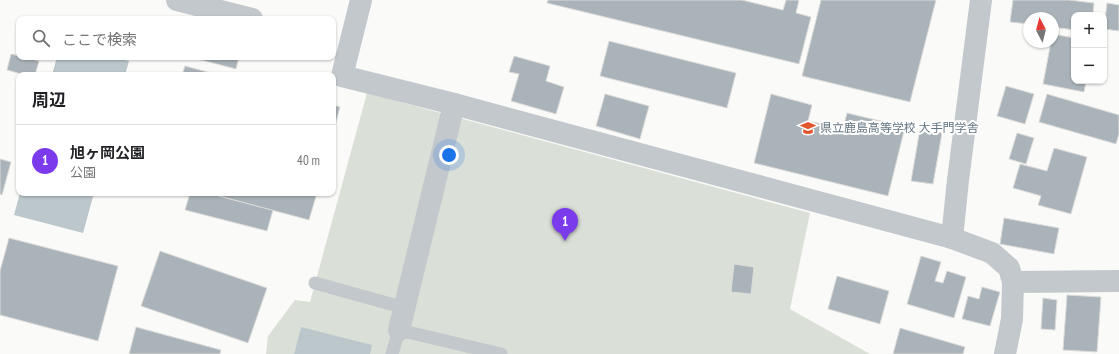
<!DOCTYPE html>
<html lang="ja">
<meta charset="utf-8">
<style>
:root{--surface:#fff;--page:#f2f2f2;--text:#202124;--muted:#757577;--line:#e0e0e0;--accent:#7c3aed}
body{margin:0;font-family:"PT Sans Narrow","Noto Sans JP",sans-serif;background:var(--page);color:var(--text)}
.controls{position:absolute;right:12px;top:12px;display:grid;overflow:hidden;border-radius:8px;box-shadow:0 1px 3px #0004}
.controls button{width:36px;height:36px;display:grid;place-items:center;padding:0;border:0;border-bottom:1px solid var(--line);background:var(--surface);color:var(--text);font:20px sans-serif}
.compass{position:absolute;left:1023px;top:12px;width:36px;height:36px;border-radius:50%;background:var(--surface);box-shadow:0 1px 3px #0004;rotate:353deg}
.you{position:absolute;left:449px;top:155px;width:14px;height:14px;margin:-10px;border:3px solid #fff;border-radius:50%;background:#1a73e8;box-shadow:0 0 0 6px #1a73e833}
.badge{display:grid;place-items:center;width:26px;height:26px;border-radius:50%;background:var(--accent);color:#fff;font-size:13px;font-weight:700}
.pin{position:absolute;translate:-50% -33px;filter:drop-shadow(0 1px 2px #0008)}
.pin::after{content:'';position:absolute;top:21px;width:14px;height:12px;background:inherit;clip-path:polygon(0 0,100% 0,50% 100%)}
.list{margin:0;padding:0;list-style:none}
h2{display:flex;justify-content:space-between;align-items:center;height:52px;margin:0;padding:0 16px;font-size:17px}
h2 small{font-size:13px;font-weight:400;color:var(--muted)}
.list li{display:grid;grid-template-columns:26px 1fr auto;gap:12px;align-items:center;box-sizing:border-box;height:72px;padding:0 16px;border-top:1px solid var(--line)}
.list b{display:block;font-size:15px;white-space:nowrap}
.list p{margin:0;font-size:13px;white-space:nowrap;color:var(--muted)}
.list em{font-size:13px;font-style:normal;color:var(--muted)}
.icon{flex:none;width:22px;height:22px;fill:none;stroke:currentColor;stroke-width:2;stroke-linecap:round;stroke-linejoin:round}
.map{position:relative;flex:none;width:1119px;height:354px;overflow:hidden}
.search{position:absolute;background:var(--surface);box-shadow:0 1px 3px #0004;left:16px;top:16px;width:320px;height:44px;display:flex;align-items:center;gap:10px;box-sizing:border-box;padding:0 14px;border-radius:8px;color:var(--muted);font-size:15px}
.panel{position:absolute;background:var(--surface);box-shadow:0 1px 3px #0004;left:16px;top:72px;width:320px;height:124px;border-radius:8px}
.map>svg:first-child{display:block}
</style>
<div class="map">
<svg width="1119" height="354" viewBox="0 0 1119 354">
<rect width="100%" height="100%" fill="#fafaf8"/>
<polygon fill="#dadfd7" points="367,93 810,213 790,309 870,354 325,354 301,328 294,354 266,354 268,336 295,300 310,302"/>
<g fill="#bbc7cb">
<polygon points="57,57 113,57 129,61 125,75 52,75"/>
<polygon points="20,193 94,193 83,233 14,215"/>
<polygon points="301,327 372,345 370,354 294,354"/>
</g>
<g fill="#aab3b9" stroke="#dcdcda">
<polygon points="548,0 742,0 783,10 786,0 799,0 796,13 811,17 799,64 547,3"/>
<polygon points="821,0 936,0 910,102 802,76"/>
<polygon points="1013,0 1069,0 1094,3 1093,15 1074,15 1074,30 1053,27 1053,18 1029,18 1029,24 1010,22"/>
<polygon points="1107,3 1119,5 1119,31 1104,29"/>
<polygon points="1053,34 1074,38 1074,81 1086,81 1084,92 1043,84 1051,42 1053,42"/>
<polygon points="609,41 736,73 727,108 600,76"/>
<polygon points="11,54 39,61 35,75 25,75 7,70"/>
<polygon points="514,56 550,66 546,81 564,87 556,114 511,101 519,74 509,72"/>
<polygon points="190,57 239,57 236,69"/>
<polygon points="185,66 219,75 182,75"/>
<polygon points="1006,86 1034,94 1025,124 997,116"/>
<polygon points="605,94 649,106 640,139 596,126"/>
<polygon points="771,94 812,105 808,121 843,129 847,113 905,127 888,196 754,163"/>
<polygon points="1047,94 1119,115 1119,134 1116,144 1039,122"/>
<polygon points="333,105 340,107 333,133"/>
<polygon points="920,129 942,133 933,184 911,181"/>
<polygon points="1017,133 1034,138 1026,164 1009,159"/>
<polygon points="1054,148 1087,157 1071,214 1038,205 1041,196 1013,188 1020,164 1047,171"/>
<polygon points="0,159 11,162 2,195 0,194"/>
<polygon points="190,193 208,193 273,210 267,231 185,210"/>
<polygon points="208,193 317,193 309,220"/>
<polygon points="1004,218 1059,228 1054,254 1000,244"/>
<polygon points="9,238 118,266 98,341 0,315 0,271"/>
<polygon points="160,251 267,288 248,343 141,306"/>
<polygon points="921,256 941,262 935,281 943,283 947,271 966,277 954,318 907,304"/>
<polygon points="734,264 754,267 751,294 731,292"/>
<polygon points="837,276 889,291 880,324 828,309"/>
<polygon points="982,287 1000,292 990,326 962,319 968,296 979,299"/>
<polygon points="1067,295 1101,297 1097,352 1063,350"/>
<polygon points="1043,298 1057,300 1055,330 1041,329"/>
<polygon points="136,327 221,350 220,354 129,354"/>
<polygon points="900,328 965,347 963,354 893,354"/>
</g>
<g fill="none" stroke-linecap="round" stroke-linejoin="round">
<g stroke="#c3c8cc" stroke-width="13">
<polyline points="315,283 405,308"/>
<polyline points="392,354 399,330 501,354"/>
</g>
<g stroke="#c3c8cc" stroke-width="22">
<polyline points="177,0 252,19"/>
<polyline points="361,0 342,76 454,104 952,238 992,253 1009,268 1013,282 1012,319 1005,354"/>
<polyline points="952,238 958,180 981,0"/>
<polyline points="1013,282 1119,281"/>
<polyline points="399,330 454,104"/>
</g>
</g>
<defs>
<g id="school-bare" transform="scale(1.2)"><path d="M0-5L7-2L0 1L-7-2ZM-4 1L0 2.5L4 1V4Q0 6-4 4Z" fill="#e4572e" stroke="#fff" stroke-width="2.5" paint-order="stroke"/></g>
</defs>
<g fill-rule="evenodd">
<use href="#school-bare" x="808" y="128"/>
</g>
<g text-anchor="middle" stroke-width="4" stroke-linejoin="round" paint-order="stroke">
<g font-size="12" fill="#657683" stroke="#fff" text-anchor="start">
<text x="820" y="132">県立鹿島高等学校 大手門学舎</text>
</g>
</g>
</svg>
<div class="controls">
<button>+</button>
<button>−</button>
</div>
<svg class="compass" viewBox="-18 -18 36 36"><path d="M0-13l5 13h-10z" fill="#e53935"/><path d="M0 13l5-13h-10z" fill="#757577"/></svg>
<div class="you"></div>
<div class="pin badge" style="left:565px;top:241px">1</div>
<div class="search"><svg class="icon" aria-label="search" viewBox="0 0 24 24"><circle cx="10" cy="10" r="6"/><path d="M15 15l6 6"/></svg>ここで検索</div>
<section class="panel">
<h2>周辺<small></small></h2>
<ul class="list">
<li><span class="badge">1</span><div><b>旭ヶ岡公園</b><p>公園</p></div><em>40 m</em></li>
</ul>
</section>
</div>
